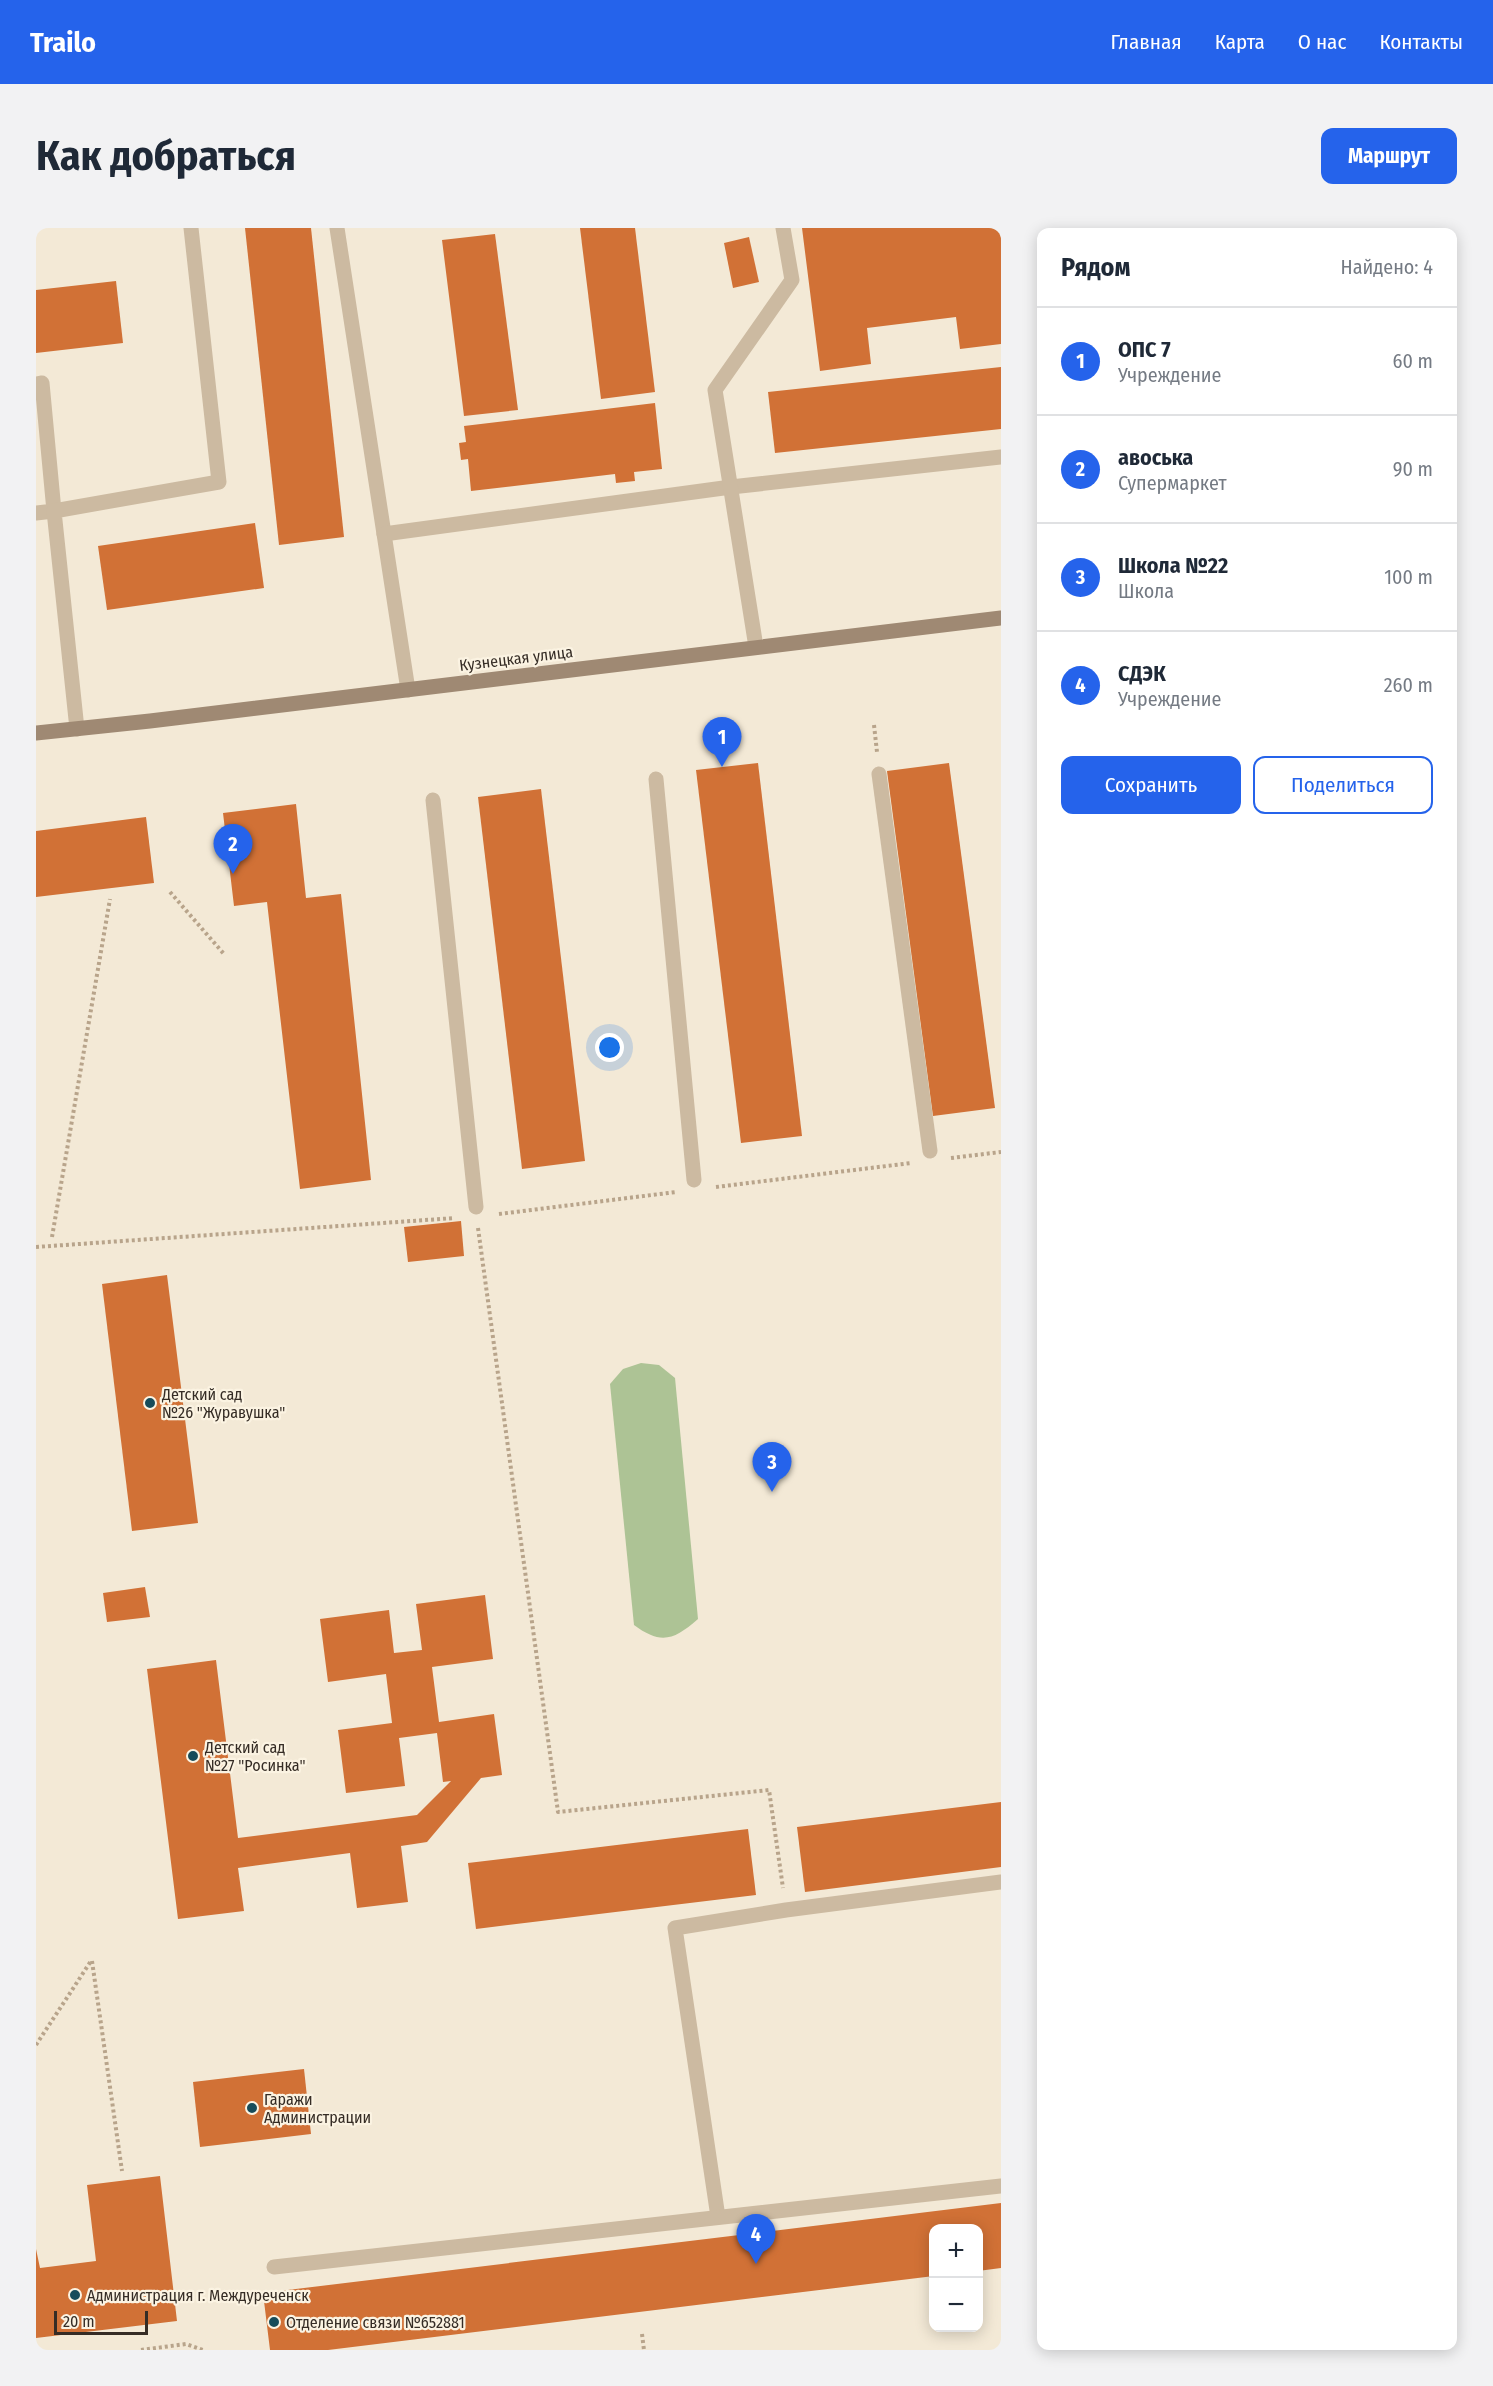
<!DOCTYPE html>
<html lang="ru">
<meta charset="utf-8">
<style>
:root{--surface:#fff;--page:#f2f2f3;--text:#1f2937;--muted:#747a83;--line:#e0e1e3;--accent:#2563eb}
body{margin:0;font-family:"Fira Sans Condensed",sans-serif;background:var(--page);color:var(--text)}
.controls{position:absolute;right:18px;bottom:18px;display:grid;overflow:hidden;border-radius:12px;box-shadow:0 3px 15px #0003}
.controls button{width:54px;height:54px;display:grid;place-items:center;padding:0;border:0;border-bottom:2px solid var(--line);background:var(--surface);color:var(--text);font:30px sans-serif}
.scale{position:absolute;left:18px;bottom:15px;width:94px;box-sizing:border-box;padding-left:6px;border:3px solid #352c25;border-top:0;font-size:16px;line-height:21px;white-space:nowrap;color:#352c25;-webkit-text-stroke:4px #fbf3e2;paint-order:stroke}
.you{position:absolute;left:574px;top:820px;width:21px;height:21px;margin:-15px;border:4px solid #fff;border-radius:50%;background:#1a73e8;box-shadow:0 0 0 9px #1a73e833}
.badge{display:grid;place-items:center;width:39px;height:39px;border-radius:50%;background:var(--accent);color:#fff;font-size:20px;font-weight:700}
.pin{position:absolute;translate:-50% -50px;filter:drop-shadow(0 2px 3px #0008)}
.pin::after{content:'';position:absolute;top:32px;width:21px;height:18px;background:inherit;clip-path:polygon(0 0,100% 0,50% 100%)}
.list{margin:0;padding:0;list-style:none}
h2{display:flex;justify-content:space-between;align-items:center;height:78px;margin:0;padding:0 24px;font-size:26px}
h2 small{font-size:20px;font-weight:400;color:var(--muted)}
.list li{display:grid;grid-template-columns:39px 1fr auto;gap:18px;align-items:center;box-sizing:border-box;height:108px;padding:0 24px;border-top:2px solid var(--line)}
.list b{display:block;font-size:22px;white-space:nowrap}
.list p{margin:0;font-size:20px;white-space:nowrap;color:var(--muted)}
.list em{font-size:20px;font-style:normal;color:var(--muted)}
.actions{display:flex;gap:12px;padding:18px 24px}
.actions a{flex:1;padding:14px 0;border:2px solid var(--accent);border-radius:12px;text-align:center;font-size:21px;color:var(--accent)}
.actions .main{background:var(--accent);color:#fff}
.map{position:relative;flex:none;width:965px;height:2122px;overflow:hidden;border-radius:12px}
header{display:flex;align-items:center;gap:36px;box-sizing:border-box;height:84px;padding:0 30px;background:var(--accent);color:#fff}
header strong{font-size:28px}
nav{display:flex;gap:33px;margin-inline-start:auto;font-size:21px}
.intro{display:flex;align-items:center;justify-content:space-between;box-sizing:border-box;height:144px;padding:0 36px}
h1{margin:0;font-size:42px}
.button{padding:15px 27px;border-radius:12px;background:var(--accent);color:#fff;font-size:21px;font-weight:700}
main{display:flex;gap:36px;padding:0 36px}
aside{flex:1;background:var(--surface);border-radius:12px;box-shadow:0 3px 15px #0003}
.map>svg:first-child{display:block}
</style>
<header>
<strong>Trailo</strong>
<nav><a>Главная</a><a>Карта</a><a>О нас</a><a>Контакты</a></nav>
</header>
<div class="intro"><h1>Как добраться</h1><a class="button">Маршрут</a></div>
<main>
<div class="map">
<svg width="965" height="2122" viewBox="0 0 965 2122">
<rect width="100%" height="100%" fill="#f3e9d6"/>
<path fill="#adc395" d="M605,1135l18,2 16,13 23,241c-24,21 -37,26 -64,6l-24,-241 13,-15z"/>
<g fill="#d17136">
<polygon points="209,0 275,0 308,309 243,317"/>
<polygon points="544,0 599,0 619,164 565,171"/>
<polygon points="766,0 965,0 965,116 924,121 920,89 831,100 835,136 784,143"/>
<polygon points="459,6 482,182 428,188 406,12"/>
<polygon points="713,9 723,54 697,60 688,15"/>
<polygon points="80,53 87,115 0,125 0,62"/>
<polygon points="965,139 965,201 739,225 732,164"/>
<polygon points="619,175 626,241 598,244 599,253 580,255 579,246 435,263 432,231 425,232 423,215 430,214 428,198"/>
<polygon points="219,295 228,360 71,382 62,318"/>
<polygon points="722,535 766,908 705,915 660,542"/>
<polygon points="913,535 959,880 897,888 851,543"/>
<polygon points="505,561 549,933 486,941 442,569"/>
<polygon points="260,576 270,670 305,666 335,952 264,961 231,674 198,678 187,585"/>
<polygon points="110,589 118,655 0,669 0,603"/>
<polygon points="425,993 428,1028 372,1034 368,999"/>
<polygon points="131,1047 162,1295 96,1303 66,1056"/>
<polygon points="109,1359 114,1389 71,1394 67,1365"/>
<polygon points="449,1367 457,1431 396,1439 403,1494 458,1486 466,1547 445,1550 391,1614 365,1618 372,1674 321,1680 314,1625 202,1640 208,1683 142,1691 111,1441 180,1432 202,1610 381,1587 415,1553 407,1554 401,1505 363,1510 369,1558 310,1565 302,1502 356,1495 350,1446 292,1454 284,1391 353,1382 358,1425 386,1422 380,1376"/>
<polygon points="965,1574 965,1639 769,1664 761,1599"/>
<polygon points="712,1601 720,1667 440,1701 432,1635"/>
<polygon points="268,1841 275,1906 164,1919 157,1854"/>
<polygon points="124,1948 141,2093 0,2110 0,2021 4,2040 60,2033 51,1957"/>
<polygon points="965,1975 965,2040 942,2043 942,2000 898,2000 898,2048 292,2122 234,2122 227,2065"/>
</g>
<g fill="none" stroke-linecap="round" stroke-linejoin="round">
<g stroke="#b8a48b" stroke-width="4" stroke-dasharray="3 3" stroke-linecap="butt">
<polyline points="838,497 841,524"/>
<polyline points="134,664 188,726"/>
<polyline points="915,930 965,924"/>
<polyline points="680,959 875,935"/>
<polyline points="463,986 640,964"/>
<polyline points="442,1000 522,1584 733,1562 747,1660"/>
<polyline points="16,1009 74,671"/>
<polyline points="0,1019 419,990"/>
<polyline points="56,1733 86,1943"/>
<polyline points="0,1817 55,1733"/>
<polyline points="606,2106 608,2122"/>
<polyline points="105,2122 150,2116 167,2122"/>
</g>
<g stroke="#ccbaa1" stroke-width="15">
<polyline points="301,0 372,462"/>
<polyline points="0,156 6,155 18,283 0,285"/>
<polyline points="348,306 695,259 965,229"/>
<polyline points="720,419 679,162 756,52 747,0"/>
<polyline points="41,501 18,283 183,254 155,0"/>
<polyline points="843,546 894,923"/>
<polyline points="620,551 658,952"/>
<polyline points="397,572 440,979"/>
<polyline points="682,1989 639,1700 750,1682 965,1654"/>
<polyline points="238,2039 965,1958"/>
</g>
<polyline stroke="#9f8973" stroke-width="15" points="0,505 114,493 965,390"/>
</g>
<g fill="#174c5a" stroke="#fbf3e2" stroke-width="2">
<circle cx="114" cy="1175" r="6"/>
<circle cx="157" cy="1528" r="6"/>
<circle cx="216" cy="1880" r="6"/>
<circle cx="39" cy="2067" r="6"/>
<circle cx="238" cy="2094" r="6"/>
</g>
<g text-anchor="middle" stroke-width="4.5" stroke-linejoin="round" paint-order="stroke">
<g font-size="16" fill="#352c25" stroke="#fbf3e2">
<text transform="translate(480 430) rotate(-7)" y="6">Кузнецкая улица</text>
</g>
<g font-size="16" fill="#352c25" stroke="#fbf3e2" text-anchor="start">
<text x="126" y="1172">Детский сад<tspan x="126" dy="18">№26 "Журавушка"</tspan></text>
<text x="169" y="1525">Детский сад<tspan x="169" dy="18">№27 "Росинка"</tspan></text>
<text x="228" y="1877">Гаражи<tspan x="228" dy="18">Администрации</tspan></text>
<text x="51" y="2073">Администрация г. Междуреченск</text>
<text x="250" y="2100">Отделение связи №652881</text>
</g>
</g>
</svg>
<div class="controls">
<button>+</button>
<button>−</button>
</div>
<div class="scale">20 m</div>
<div class="you"></div>
<div class="pin badge" style="left:686px;top:539px">1</div>
<div class="pin badge" style="left:197px;top:646px">2</div>
<div class="pin badge" style="left:736px;top:1264px">3</div>
<div class="pin badge" style="left:720px;top:2036px">4</div>
</div>
<aside>
<h2>Рядом<small>Найдено: 4</small></h2>
<ul class="list">
<li><span class="badge">1</span><div><b>ОПС 7</b><p>Учреждение</p></div><em>60 m</em></li>
<li><span class="badge">2</span><div><b>авоська</b><p>Супермаркет</p></div><em>90 m</em></li>
<li><span class="badge">3</span><div><b>Школа №22</b><p>Школа</p></div><em>100 m</em></li>
<li><span class="badge">4</span><div><b>СДЭК</b><p>Учреждение</p></div><em>260 m</em></li>
</ul>
<div class="actions"><a class="main">Сохранить</a><a>Поделиться</a></div>
</aside>
</main>
